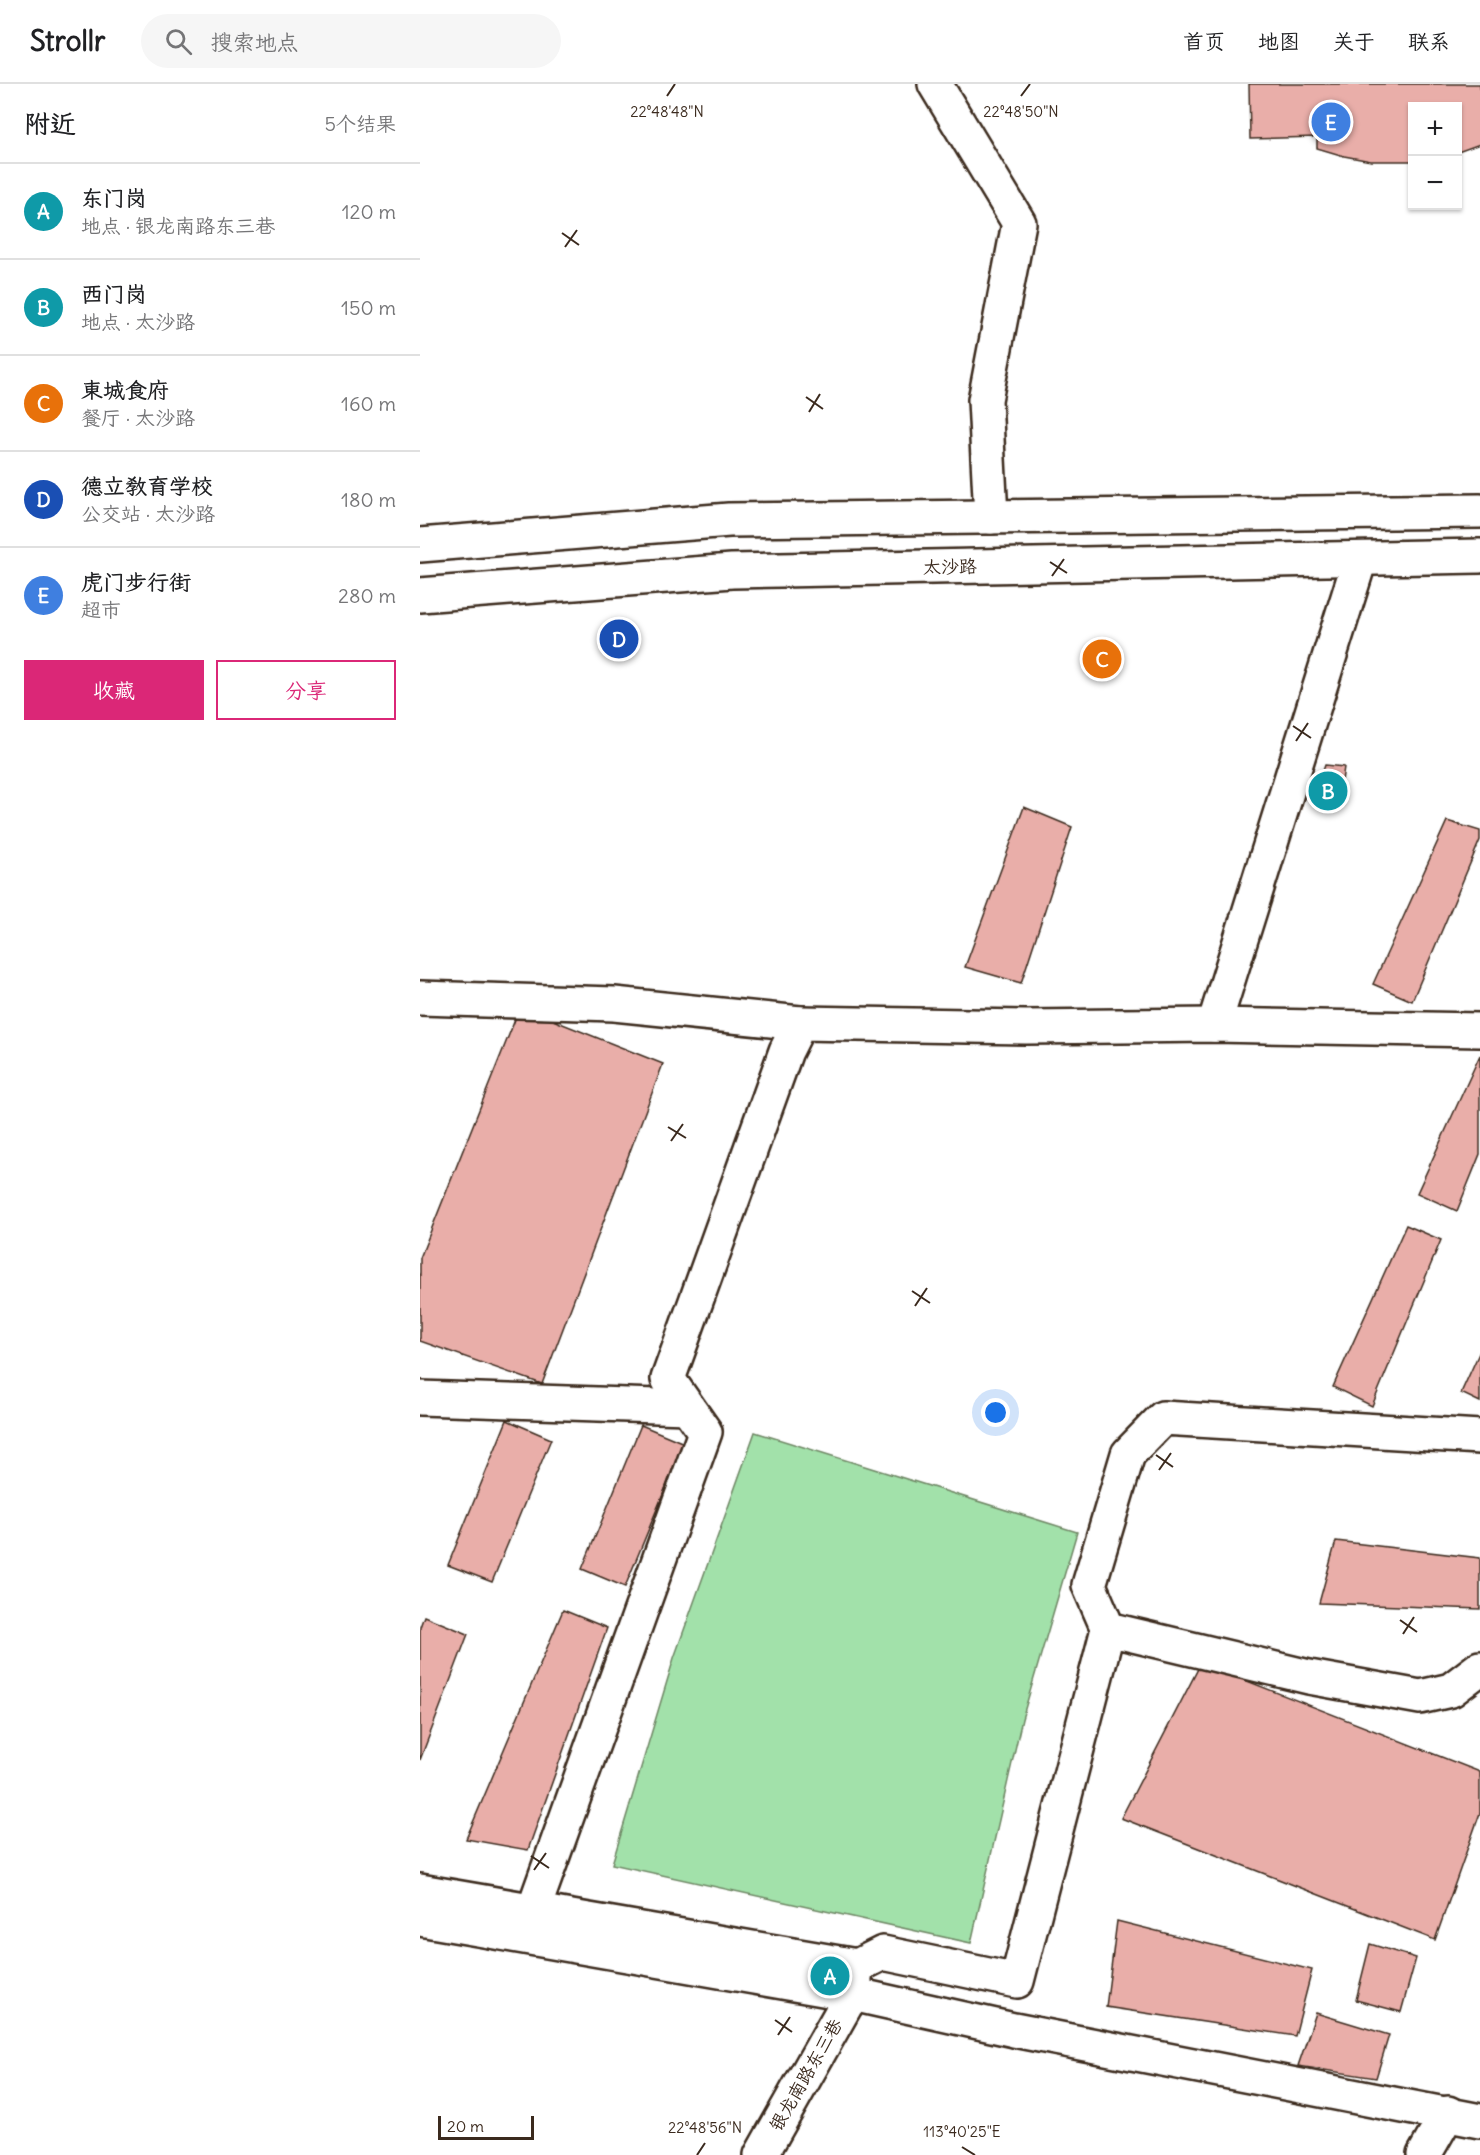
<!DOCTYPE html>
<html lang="zh">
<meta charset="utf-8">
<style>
:root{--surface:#fff;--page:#f6f6f6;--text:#202124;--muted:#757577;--line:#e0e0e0;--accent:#db2777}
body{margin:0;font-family:Delius,"LXGW WenKai TC",sans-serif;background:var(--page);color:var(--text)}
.controls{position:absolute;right:18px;top:18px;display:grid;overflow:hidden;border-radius:0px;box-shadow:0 2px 4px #0004}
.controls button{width:54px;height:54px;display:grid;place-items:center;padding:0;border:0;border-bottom:2px solid var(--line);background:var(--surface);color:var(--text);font:30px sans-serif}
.scale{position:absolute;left:18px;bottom:15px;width:96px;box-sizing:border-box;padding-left:6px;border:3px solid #3b2a1e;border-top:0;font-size:16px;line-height:21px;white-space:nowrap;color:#3b2a1e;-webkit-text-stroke:4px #fff;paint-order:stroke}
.you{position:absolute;left:576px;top:1329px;width:21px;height:21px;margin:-15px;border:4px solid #fff;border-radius:50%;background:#1a73e8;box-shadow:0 0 0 9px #1a73e833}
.badge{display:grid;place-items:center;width:39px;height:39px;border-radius:50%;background:var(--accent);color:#fff;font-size:20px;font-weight:700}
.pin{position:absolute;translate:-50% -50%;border:3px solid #fff;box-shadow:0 2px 6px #0006}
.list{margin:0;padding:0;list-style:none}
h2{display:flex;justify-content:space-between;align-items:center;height:78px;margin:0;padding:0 24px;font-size:26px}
h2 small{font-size:20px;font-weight:400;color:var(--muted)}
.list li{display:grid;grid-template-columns:39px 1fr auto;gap:18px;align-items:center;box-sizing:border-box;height:96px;padding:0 24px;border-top:2px solid var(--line)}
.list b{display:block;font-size:22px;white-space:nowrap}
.list p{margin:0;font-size:20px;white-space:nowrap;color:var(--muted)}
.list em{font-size:20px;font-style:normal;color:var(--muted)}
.actions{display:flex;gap:12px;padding:18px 24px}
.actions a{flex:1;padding:14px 0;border:2px solid var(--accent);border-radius:0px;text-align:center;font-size:21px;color:var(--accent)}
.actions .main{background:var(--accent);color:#fff}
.icon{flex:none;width:33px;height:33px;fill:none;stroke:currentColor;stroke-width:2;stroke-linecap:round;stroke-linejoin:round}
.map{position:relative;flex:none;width:1060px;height:2071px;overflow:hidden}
header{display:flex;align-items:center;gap:36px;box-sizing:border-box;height:84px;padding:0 30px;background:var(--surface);border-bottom:2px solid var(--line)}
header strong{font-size:28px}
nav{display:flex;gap:33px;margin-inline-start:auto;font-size:21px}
.search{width:420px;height:54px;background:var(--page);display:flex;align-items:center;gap:15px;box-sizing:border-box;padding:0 21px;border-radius:33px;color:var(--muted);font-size:22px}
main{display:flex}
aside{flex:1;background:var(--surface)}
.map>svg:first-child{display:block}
</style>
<header>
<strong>Strollr</strong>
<div class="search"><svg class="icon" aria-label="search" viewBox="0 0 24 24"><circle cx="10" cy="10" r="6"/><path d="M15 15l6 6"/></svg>搜索地点</div>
<nav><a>首页</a><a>地图</a><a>关于</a><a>联系</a></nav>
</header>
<main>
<aside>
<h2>附近<small>5个结果</small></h2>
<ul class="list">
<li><span class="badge" style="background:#0f9aa8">A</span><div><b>东门岗</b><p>地点 · 银龙南路东三巷</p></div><em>120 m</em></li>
<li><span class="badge" style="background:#0f9aa8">B</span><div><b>西门岗</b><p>地点 · 太沙路</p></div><em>150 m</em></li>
<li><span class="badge" style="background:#e8710a">C</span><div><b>東城食府</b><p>餐厅 · 太沙路</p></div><em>160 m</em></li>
<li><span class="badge" style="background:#1a4fb4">D</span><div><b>德立教育学校</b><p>公交站 · 太沙路</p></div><em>180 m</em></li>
<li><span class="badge" style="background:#3f7fe0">E</span><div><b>虎门步行街</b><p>超市</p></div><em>280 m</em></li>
</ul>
<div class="actions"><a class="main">收藏</a><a>分享</a></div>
</aside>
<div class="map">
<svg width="1060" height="2071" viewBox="0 0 1060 2071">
<rect width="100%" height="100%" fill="#fff"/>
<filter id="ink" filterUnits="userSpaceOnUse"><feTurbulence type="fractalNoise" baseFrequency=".0167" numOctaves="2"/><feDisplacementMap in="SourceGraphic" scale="12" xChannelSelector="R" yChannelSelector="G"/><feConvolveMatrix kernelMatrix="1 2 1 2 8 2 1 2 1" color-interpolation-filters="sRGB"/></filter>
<g filter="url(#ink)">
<polygon fill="#a2e1aa" stroke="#6e8664" stroke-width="1.5" points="335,1348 657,1448 602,1635 551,1859 192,1780 254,1574"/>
<g fill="#e9aea9" stroke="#3b2a1e" stroke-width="1.5">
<polygon points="829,0 1060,0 1060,60 1038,68 1038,22 992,22 992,77 951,77 924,72 897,64 897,53 830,55"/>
<polygon points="905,681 924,683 918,725 892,720"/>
<polygon points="604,723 652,743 601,899 545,883"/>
<polygon points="1027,737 1060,747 1060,756 992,917 953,900"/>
<polygon points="100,923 243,980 122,1300 0,1257 0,1174"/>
<polygon points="1060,971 1060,1070 1037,1127 997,1109"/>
<polygon points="986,1141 1021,1156 952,1322 913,1303"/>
<polygon points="1060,1267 1060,1318 1041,1309"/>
<polygon points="87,1336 131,1355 72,1498 28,1481"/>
<polygon points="221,1341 264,1359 205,1503 162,1485"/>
<polygon points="916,1457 1060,1474 1060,1525 899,1519"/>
<polygon points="143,1526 187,1544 108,1766 46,1755"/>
<polygon points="4,1532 48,1550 0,1676 0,1543"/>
<polygon points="781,1579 1060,1688 1060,1729 1015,1856 701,1734"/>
<polygon points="697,1837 892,1886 875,1952 686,1923"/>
<polygon points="950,1860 996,1874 981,1928 936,1916"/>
<polygon points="896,1929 969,1951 956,1994 878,1982"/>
</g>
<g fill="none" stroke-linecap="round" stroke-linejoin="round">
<g stroke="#3b2a1e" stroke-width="38">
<g id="minor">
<polyline points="515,0 599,139 565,316 571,433"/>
<polyline points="0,914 194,920 380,939"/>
<polyline points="794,941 940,475"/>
<polyline points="0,1314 267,1323"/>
<polyline points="688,1545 669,1501 708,1370 743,1334 1060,1353"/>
<polyline points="0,1807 437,1882"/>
<polyline points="113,1827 285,1348 248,1295 366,967 380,939 606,943 794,941 1060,946"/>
<polyline points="0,1835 432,1910 594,1946 1060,2037"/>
<polyline points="341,2071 432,1910 437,1882 463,1869 597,1897 688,1545 889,1593 1000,1613 1031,1606 1060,1584"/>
<polyline points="1004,2071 1028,2029"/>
</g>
</g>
<g stroke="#3b2a1e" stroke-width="38">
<g id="major">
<polyline points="0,461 309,436 1060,427"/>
<polyline points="0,511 312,487 1060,472"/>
</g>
</g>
<use href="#minor" stroke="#fff" stroke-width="33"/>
<use href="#major" stroke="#fff" stroke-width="33"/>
</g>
</g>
<path fill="none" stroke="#3b2a1e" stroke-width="2" d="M247,12l8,-12M601,12l9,-12M142,149l17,12M145,163l12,-17M386,313l17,12M389,328l11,-18M630,478l17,11M632,492l12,-17M873,642l18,12M876,657l12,-18M248,1043l18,11M251,1057l12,-17M492,1207l18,12M495,1222l12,-18M736,1371l17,12M739,1386l12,-17M980,1536l17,12M983,1550l11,-17M111,1772l18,12M114,1786l12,-17M355,1936l17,12M358,1951l12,-18M542,2063l13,8M277,2071l8,-12"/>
<g text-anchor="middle" stroke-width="4.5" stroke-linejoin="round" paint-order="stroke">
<g font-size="18" fill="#3b2a1e" stroke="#fff">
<text transform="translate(530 483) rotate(-1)" y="6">太沙路</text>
<text transform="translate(386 1991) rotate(-60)" y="6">银龙南路东三巷</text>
</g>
</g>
<g font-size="15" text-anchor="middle" fill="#3b2a1e" stroke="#fff" stroke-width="4.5" stroke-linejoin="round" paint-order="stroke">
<text x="247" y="33">22°48'48"N</text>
<text x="601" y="33">22°48'50"N</text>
<text x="285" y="2049">22°48'56"N</text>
<text x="542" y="2053">113°40'25"E</text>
</g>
</svg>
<div class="controls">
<button>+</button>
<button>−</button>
</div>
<div class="scale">20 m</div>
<div class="you"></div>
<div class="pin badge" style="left:410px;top:1892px;background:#0f9aa8">A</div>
<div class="pin badge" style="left:908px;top:707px;background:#0f9aa8">B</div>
<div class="pin badge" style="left:682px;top:575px;background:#e8710a">C</div>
<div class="pin badge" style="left:199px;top:555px;background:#1a4fb4">D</div>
<div class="pin badge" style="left:911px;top:38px;background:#3f7fe0">E</div>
</div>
</main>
